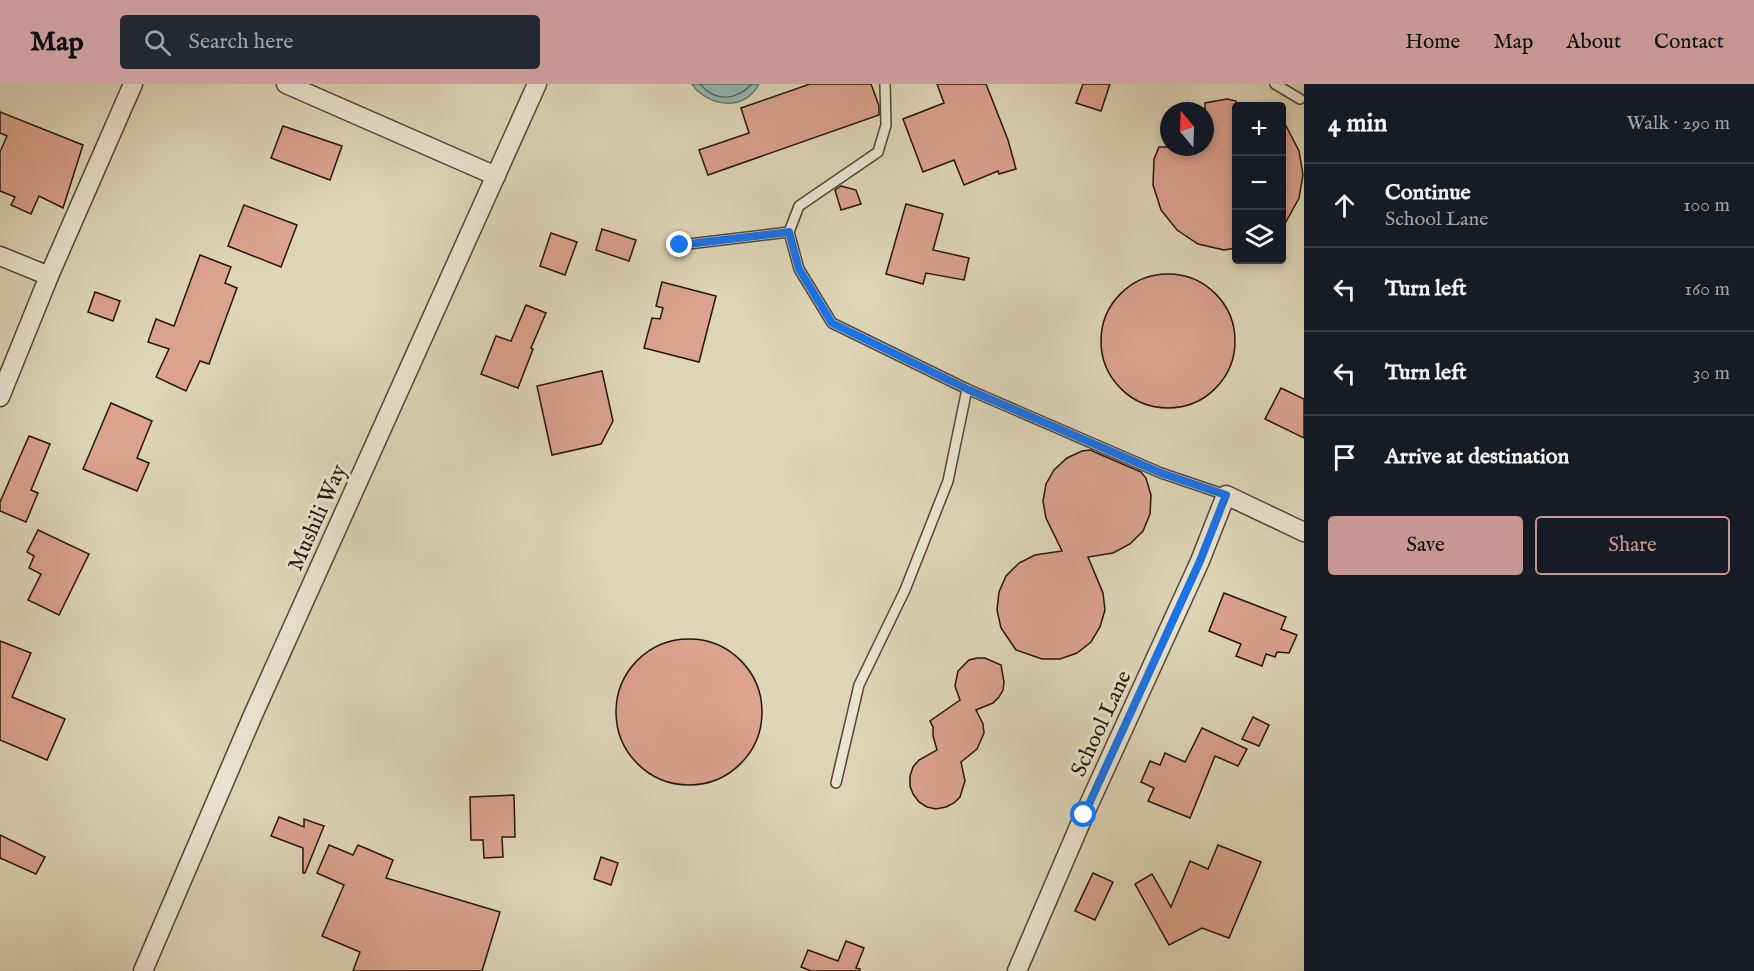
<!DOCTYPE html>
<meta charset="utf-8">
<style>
:root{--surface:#171b24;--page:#242831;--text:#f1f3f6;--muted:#9ea1a6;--line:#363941;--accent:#c59692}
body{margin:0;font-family:"IM FELL English",serif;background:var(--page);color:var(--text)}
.controls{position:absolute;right:18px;top:18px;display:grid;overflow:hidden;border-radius:6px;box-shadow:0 3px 9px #0003}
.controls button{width:54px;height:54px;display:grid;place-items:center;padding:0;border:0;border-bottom:2px solid var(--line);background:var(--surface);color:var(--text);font:30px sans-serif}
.compass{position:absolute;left:1160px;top:18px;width:54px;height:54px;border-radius:50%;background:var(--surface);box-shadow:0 3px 9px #0003;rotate:341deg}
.stop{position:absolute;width:18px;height:18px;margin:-14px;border:4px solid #1a73e8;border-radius:50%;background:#fff}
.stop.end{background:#1a73e8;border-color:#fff;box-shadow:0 2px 6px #0008}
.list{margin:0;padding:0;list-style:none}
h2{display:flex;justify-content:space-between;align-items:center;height:78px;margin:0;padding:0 24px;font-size:26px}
h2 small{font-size:20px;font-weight:400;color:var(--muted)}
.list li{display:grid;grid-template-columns:39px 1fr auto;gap:18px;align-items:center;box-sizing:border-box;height:84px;padding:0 24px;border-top:2px solid var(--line)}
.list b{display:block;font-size:22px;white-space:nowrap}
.list p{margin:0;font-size:20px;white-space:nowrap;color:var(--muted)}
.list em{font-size:20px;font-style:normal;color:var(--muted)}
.actions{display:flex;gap:12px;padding:18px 24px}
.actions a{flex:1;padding:14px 0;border:2px solid var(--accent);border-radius:6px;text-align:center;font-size:21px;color:var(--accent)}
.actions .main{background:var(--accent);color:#111}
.icon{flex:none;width:33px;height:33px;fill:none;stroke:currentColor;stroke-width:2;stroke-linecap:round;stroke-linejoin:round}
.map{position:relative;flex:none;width:1304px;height:887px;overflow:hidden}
header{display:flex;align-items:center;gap:36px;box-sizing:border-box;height:84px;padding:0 30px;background:var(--accent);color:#111}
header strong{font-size:28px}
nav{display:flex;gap:33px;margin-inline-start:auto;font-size:21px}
.search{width:420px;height:54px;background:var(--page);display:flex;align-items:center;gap:15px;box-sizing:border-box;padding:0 21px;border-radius:6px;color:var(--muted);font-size:22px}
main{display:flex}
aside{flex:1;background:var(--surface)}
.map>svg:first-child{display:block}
</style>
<header>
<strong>Map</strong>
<div class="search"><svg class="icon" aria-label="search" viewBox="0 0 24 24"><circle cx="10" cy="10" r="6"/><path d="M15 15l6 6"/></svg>Search here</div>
<nav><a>Home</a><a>Map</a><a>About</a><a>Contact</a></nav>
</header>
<main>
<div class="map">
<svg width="1304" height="887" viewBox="0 0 1304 887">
<rect width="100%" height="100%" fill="#ded5b7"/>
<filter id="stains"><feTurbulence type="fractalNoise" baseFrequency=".00333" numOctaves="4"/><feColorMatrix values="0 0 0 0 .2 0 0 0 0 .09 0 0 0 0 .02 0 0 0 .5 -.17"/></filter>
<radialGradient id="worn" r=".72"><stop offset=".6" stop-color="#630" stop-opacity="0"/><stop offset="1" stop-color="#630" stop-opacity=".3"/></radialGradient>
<path fill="#93b8b2" stroke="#67776e" stroke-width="1.5" d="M692,0h67c-14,28 -51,23 -67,0z"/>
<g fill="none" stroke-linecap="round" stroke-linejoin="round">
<path stroke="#5c665c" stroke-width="1.5" d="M700,0c15,18 36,17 52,0"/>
</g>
<g fill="#dba28e" stroke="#251507" stroke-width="1.5">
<polygon points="810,0 871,0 879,22 879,31 708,91 699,66 749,49 741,24"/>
<polygon points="937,0 986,0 1008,56 1016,85 999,90 998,87 964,101 954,76 923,88 903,35 944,19"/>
<polygon points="1083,0 1110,0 1101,27 1076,19"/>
<polygon points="1227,15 1236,17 1236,164 1224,166 1198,160 1177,146 1161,126 1153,101 1154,75 1159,63 1205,63 1205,19"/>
<polygon points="0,28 83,61 63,124 39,112 31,130 11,121 15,113 0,107 0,68 7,52 0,49"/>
<polygon points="1281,32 1299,67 1303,91 1299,114 1281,147"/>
<polygon points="283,42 342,62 330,96 271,74"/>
<polygon points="841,102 856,106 861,120 841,126 835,106"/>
<polygon points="906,120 943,130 933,166 969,174 964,196 926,189 923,200 886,190"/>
<polygon points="244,121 297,141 281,183 228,162"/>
<polygon points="602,145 636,156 629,177 596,166"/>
<polygon points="551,149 577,158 565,191 540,182"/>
<polygon points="200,171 231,183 225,199 237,204 209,280 200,277 186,307 156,293 169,265 148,258 156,235 174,242"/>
<circle cx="1168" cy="257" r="67"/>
<polygon points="662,198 716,212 699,278 644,264 652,234 660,235 663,224 656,222"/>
<polygon points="95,208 120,217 113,237 88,228"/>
<polygon points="526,221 546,229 531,264 533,265 518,304 481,290 496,252 511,257"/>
<polygon points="602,287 613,337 601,360 552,371 537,302"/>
<polygon points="1281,304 1304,315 1304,354 1265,335"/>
<polygon points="111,319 152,337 137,374 149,379 137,407 83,385"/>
<polygon points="29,352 50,360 31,406 38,409 26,438 0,427 0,418"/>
<polygon points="1090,366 1141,388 1146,394 1151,411 1150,430 1143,447 1130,460 1113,469 1088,473 1103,509 1105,526 1100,543 1091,558 1077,569 1060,575 1042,575 1016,566 1001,544 997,526 999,508 1006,492 1019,479 1035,471 1062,467 1046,434 1043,417 1046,400 1054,386 1067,374 1082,367"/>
<polygon points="38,446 89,470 59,531 28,516 41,490 29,484 34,472 27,468"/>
<polygon points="1224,509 1286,533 1281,545 1297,551 1289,569 1277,568 1275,573 1266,570 1262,582 1236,572 1241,560 1209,547"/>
<circle cx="689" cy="628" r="73"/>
<polygon points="0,557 31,569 12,613 65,635 47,676 0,656"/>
<polygon points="977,574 985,574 1001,581 1004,598 1003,606 999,613 993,619 976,626 983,640 984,649 977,665 961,678 965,697 960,713 954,719 946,723 936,725 927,723 919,718 913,710 910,702 910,692 913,683 919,676 937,666 933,652 933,643 930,637 960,616 955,602 958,587 969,576"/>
<polygon points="1253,633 1269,641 1259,662 1242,655"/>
<polygon points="1202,644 1247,665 1238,682 1215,672 1190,734 1148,717 1154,704 1141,698 1150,677 1160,681 1165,669 1185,678"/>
<polygon points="514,711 515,753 502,753 503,773 484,774 483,756 471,756 470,713"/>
<polygon points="279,733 304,743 304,735 324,742 305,789 303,789 303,764 271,752"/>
<polygon points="0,751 45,773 36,790 0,774"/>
<polygon points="329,761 353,771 358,761 393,776 386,794 500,828 482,887 353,887 360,868 322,852 344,801 317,789"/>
<polygon points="1218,761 1261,778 1229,854 1202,844 1169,861 1135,800 1152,790 1171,823 1190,777 1208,785"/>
<polygon points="601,773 618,779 611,801 594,795"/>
<polygon points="1093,789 1113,798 1095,836 1075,827"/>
<polygon points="846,857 864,864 856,884 860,885 860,887 811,887 801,883 808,866 838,877"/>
</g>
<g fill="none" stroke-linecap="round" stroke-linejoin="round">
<g stroke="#534533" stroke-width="12">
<g id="service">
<polyline points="885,0 886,41 878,68 799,122 789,148 799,185 832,239 967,305 1161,389 1226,411"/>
<polyline points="1275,0 1300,15"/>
<polyline points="680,161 789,148"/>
<polyline points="836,699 859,601 905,506 948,397 967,305"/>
</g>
</g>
<g stroke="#534533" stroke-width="21">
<g id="minor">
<polyline points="286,0 496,92"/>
<polyline points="0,172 49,192"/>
<polyline points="0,313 49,192 133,0"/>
<polyline points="143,887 253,631 537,0"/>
<polyline points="1017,887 1084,731 1200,477 1226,411 1304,448"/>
</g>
</g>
<use href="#service" stroke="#eae4d0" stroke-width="9"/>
<use href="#minor" stroke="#eae4d0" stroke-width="18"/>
</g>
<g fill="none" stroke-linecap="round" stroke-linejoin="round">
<polyline stroke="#1a73e8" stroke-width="8" points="680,161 789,148 799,185 832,239 967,305 1161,389 1226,411 1200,477 1084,731"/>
</g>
<g text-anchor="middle" stroke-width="6" stroke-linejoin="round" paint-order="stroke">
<g font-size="22" fill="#251507" stroke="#eae4d0">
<text transform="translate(316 433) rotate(-66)" y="8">Mushili Way</text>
<text transform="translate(1100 639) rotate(-65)" y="8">School Lane</text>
</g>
</g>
<rect width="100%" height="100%" filter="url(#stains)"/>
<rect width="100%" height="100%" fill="url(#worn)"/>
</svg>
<div class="controls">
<button>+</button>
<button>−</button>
<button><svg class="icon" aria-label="layers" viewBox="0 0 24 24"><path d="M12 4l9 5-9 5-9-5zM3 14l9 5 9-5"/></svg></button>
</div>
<svg class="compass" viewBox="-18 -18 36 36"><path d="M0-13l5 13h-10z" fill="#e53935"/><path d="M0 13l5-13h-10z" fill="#9ea1a6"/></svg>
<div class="stop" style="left:1084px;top:731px"></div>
<div class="stop end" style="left:680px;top:161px"></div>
</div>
<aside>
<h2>4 min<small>Walk · 290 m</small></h2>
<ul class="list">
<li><svg class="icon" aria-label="ahead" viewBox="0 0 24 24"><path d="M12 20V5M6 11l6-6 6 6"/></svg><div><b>Continue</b><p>School Lane</p></div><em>100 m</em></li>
<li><svg class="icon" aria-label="left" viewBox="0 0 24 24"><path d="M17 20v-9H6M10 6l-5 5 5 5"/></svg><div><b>Turn left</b></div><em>160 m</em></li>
<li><svg class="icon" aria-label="left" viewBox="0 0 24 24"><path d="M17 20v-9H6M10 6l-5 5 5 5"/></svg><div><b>Turn left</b></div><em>30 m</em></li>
<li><svg class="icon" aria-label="arrive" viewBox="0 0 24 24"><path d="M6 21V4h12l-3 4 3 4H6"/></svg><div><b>Arrive at destination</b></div></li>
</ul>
<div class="actions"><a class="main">Save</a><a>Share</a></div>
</aside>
</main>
